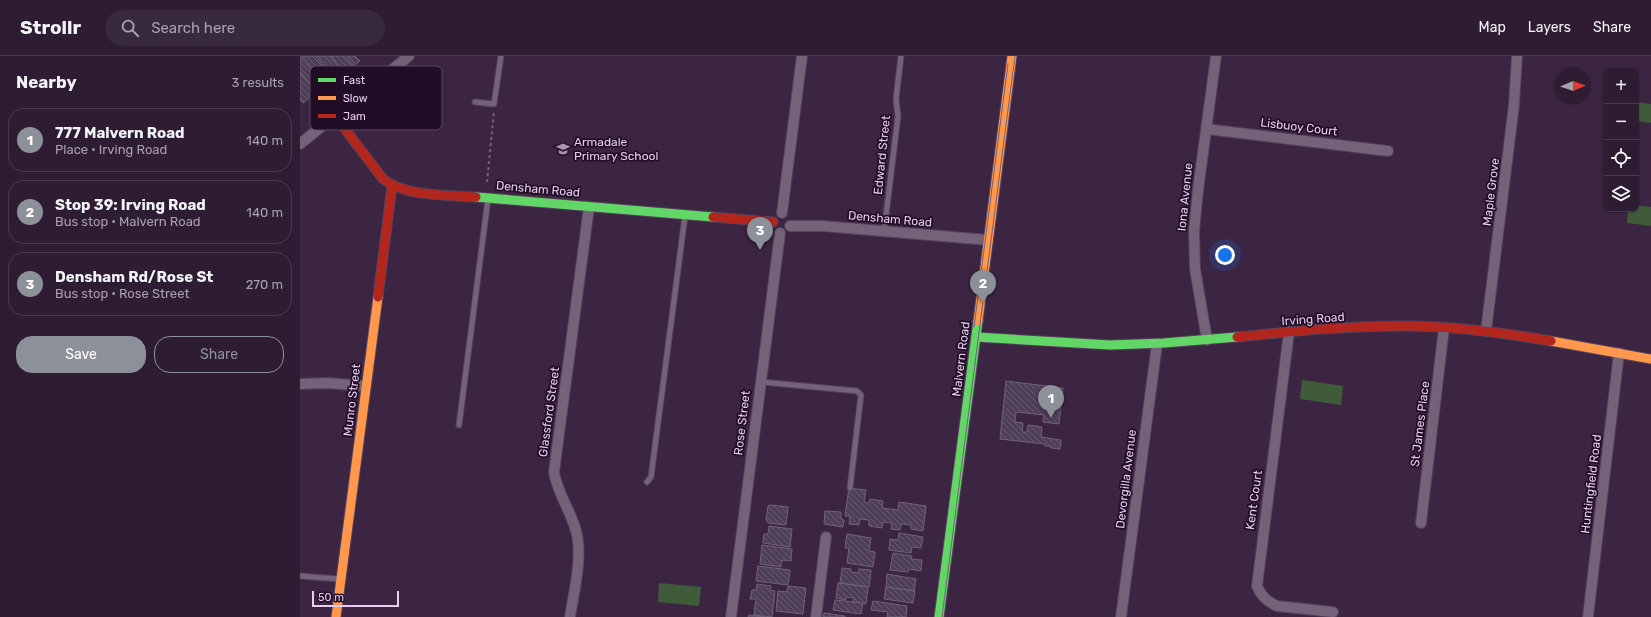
<!DOCTYPE html>
<meta charset="utf-8">
<style>
:root{--surface:#2d1c32;--page:#39293e;--text:#f1f3f6;--muted:#a7a1ac;--line:#483a4d;--accent:#8c9099}
body{margin:0;font-family:Rubik,sans-serif;background:var(--page);color:var(--text)}
.controls{position:absolute;right:12px;top:12px;display:grid;overflow:hidden;border-radius:8px;box-shadow:0 1px 3px #0004}
.controls button{width:36px;height:36px;display:grid;place-items:center;padding:0;border:0;border-bottom:1px solid var(--line);background:var(--surface);color:var(--text);font:20px sans-serif}
.compass{position:absolute;left:1255px;top:12px;width:36px;height:36px;border-radius:50%;background:var(--surface);box-shadow:0 1px 3px #0004;rotate:88deg}
.scale{position:absolute;left:12px;bottom:10px;width:87px;box-sizing:border-box;padding-left:4px;border:2px solid #e7cdee;border-top:0;font-size:11px;line-height:14px;white-space:nowrap;color:#e7cdee;-webkit-text-stroke:3px #210e26;paint-order:stroke}
.you{position:absolute;left:925px;top:199px;width:14px;height:14px;margin:-10px;border:3px solid #fff;border-radius:50%;background:#1a73e8;box-shadow:0 0 0 6px #1a73e833}
.badge{display:grid;place-items:center;width:26px;height:26px;border-radius:50%;background:var(--accent);color:#fff;font-size:13px;font-weight:700}
.pin{position:absolute;translate:-50% -33px;filter:drop-shadow(0 1px 2px #0008)}
.pin::after{content:'';position:absolute;top:21px;width:14px;height:12px;background:inherit;clip-path:polygon(0 0,100% 0,50% 100%)}
.list{margin:0;padding:0;list-style:none}
h2{display:flex;justify-content:space-between;align-items:center;height:52px;margin:0;padding:0 16px;font-size:17px}
h2 small{font-size:13px;font-weight:400;color:var(--muted)}
.list li{display:grid;grid-template-columns:26px 1fr auto;gap:12px;align-items:center;box-sizing:border-box;height:64px;margin:0 8px 8px;padding:0 8px;border:1px solid var(--line);border-radius:16px}
.list b{display:block;font-size:15px;white-space:nowrap}
.list p{margin:0;font-size:13px;white-space:nowrap;color:var(--muted)}
.list em{font-size:13px;font-style:normal;color:var(--muted)}
.actions{display:flex;gap:8px;padding:12px 16px}
.actions a{flex:1;padding:9px 0;border:1px solid var(--accent);border-radius:16px;text-align:center;font-size:14px;color:var(--accent)}
.actions .main{background:var(--accent);color:#fff}
.icon{flex:none;width:22px;height:22px;fill:none;stroke:currentColor;stroke-width:2;stroke-linecap:round;stroke-linejoin:round}
.map{position:relative;flex:none;width:1351px;height:561px;overflow:hidden}
header{display:flex;align-items:center;gap:24px;box-sizing:border-box;height:56px;padding:0 20px;background:var(--surface);border-bottom:1px solid var(--line)}
header strong{font-size:19px}
nav{display:flex;gap:22px;margin-inline-start:auto;font-size:14px}
.search{width:280px;height:36px;background:var(--page);display:flex;align-items:center;gap:10px;box-sizing:border-box;padding:0 14px;border-radius:22px;color:var(--muted);font-size:15px}
main{display:flex}
aside{flex:1;background:var(--surface)}
.map>svg:first-child{display:block}
</style>
<header>
<strong>Strollr</strong>
<div class="search"><svg class="icon" aria-label="search" viewBox="0 0 24 24"><circle cx="10" cy="10" r="6"/><path d="M15 15l6 6"/></svg>Search here</div>
<nav><a>Map</a><a>Layers</a><a>Share</a></nav>
</header>
<main>
<aside>
<h2>Nearby<small>3 results</small></h2>
<ul class="list">
<li><span class="badge">1</span><div><b>777 Malvern Road</b><p>Place · Irving Road</p></div><em>140 m</em></li>
<li><span class="badge">2</span><div><b>Stop 39: Irving Road</b><p>Bus stop · Malvern Road</p></div><em>140 m</em></li>
<li><span class="badge">3</span><div><b>Densham Rd/Rose St</b><p>Bus stop · Rose Street</p></div><em>270 m</em></li>
</ul>
<div class="actions"><a class="main">Save</a><a>Share</a></div>
</aside>
<div class="map">
<svg width="1351" height="561" viewBox="0 0 1351 561">
<defs>
<pattern id="building-back-hatch" width="6" height="6" patternUnits="userSpaceOnUse"><rect width="6" height="6" fill="#4e3e59"/><path d="M-1 5l2 2M0 0l6 6M5-1l2 2" fill="none" stroke="#685971"/></pattern>
</defs>
<rect width="100%" height="100%" fill="#3c2542"/>
<g fill="#405b39">
<polygon points="1336,46 1351,48 1351,67 1336,65"/>
<polygon points="1336,149 1351,151 1351,170 1327,167 1328,153 1336,153"/>
<polygon points="1002,324 1043,330 1041,349 1000,343"/>
<polygon points="359,527 401,531 399,550 358,546"/>
</g>
<g fill="url(#building-back-hatch)" stroke="#70627c">
<polygon points="0,0 24,28 21,31 26,36 20,40 0,16"/>
<polygon points="2,0 16,0 36,26 29,33"/>
<polygon points="16,0 30,0 45,19 37,26"/>
<polygon points="31,0 44,0 53,11 45,17"/>
<polygon points="46,0 55,0 60,5 54,10"/>
<polygon points="0,16 17,36 3,47 0,43"/>
<polygon points="706,325 763,332 759,368 743,366 744,359 716,356 715,366 723,367 722,376 727,376 728,369 742,371 741,381 761,384 760,393 751,392 751,390 745,390 745,388 700,383"/>
<polygon points="549,432 566,434 564,446 569,447 570,443 583,445 582,452 598,454 599,446 626,450 623,475 611,473 611,469 601,468 600,474 591,473 592,467 583,466 582,472 569,470 569,464 560,463 559,469 549,468 550,460 545,460"/>
<polygon points="470,449 488,451 486,469 468,467 466,464 468,450"/>
<polygon points="525,455 541,456 541,463 544,464 543,471 524,468"/>
<polygon points="469,470 492,473 490,491 463,487 464,478 468,478"/>
<polygon points="599,477 623,481 621,492 612,491 611,497 589,494 590,483 598,484"/>
<polygon points="547,478 571,482 569,495 575,496 573,511 547,507 549,492 545,492"/>
<polygon points="462,489 492,493 491,505 482,504 481,511 460,508"/>
<polygon points="593,497 612,500 611,503 622,504 621,515 609,513 608,516 590,514"/>
<polygon points="458,510 490,514 488,529 456,525"/>
<polygon points="542,512 551,513 551,516 558,517 559,513 571,514 569,531 540,527"/>
<polygon points="587,518 616,523 614,535 586,531"/>
<polygon points="538,527 568,531 566,548 553,546 554,542 546,541 546,544 536,542"/>
<polygon points="457,528 471,530 470,534 475,535 472,561 454,559 456,543 450,543 452,534 456,534"/>
<polygon points="488,530 506,532 503,558 476,555 478,535 487,536"/>
<polygon points="586,531 615,535 613,547 584,543"/>
<polygon points="535,544 563,547 561,558 533,554"/>
<polygon points="573,545 607,550 606,561 587,561 588,556 571,554"/>
<polygon points="524,557 545,560 545,561 523,561"/>
<polygon points="449,559 465,561 448,561"/>
</g>
<g fill="none" stroke-linecap="round" stroke-linejoin="round">
<g stroke="#55415b" stroke-width="7">
<g id="lane">
<polyline points="175,46 194,48 201,0"/>
<polyline points="584,176 598,60 596,43 601,0"/>
<polyline points="461,326 557,335 561,339 550,432"/>
<polyline points="159,369 188,143"/>
<polyline points="347,426 351,421 385,160"/>
<polyline points="0,520 40,523"/>
</g>
</g>
<g stroke="#55415b" stroke-width="12">
<g id="street">
<polyline points="906,73 1088,95"/>
<polyline points="0,88 109,0"/>
<polyline points="482,157 502,0"/>
<polyline points="490,170 523,170 688,184"/>
<polyline points="1186,275 1214,49 1217,0"/>
<path d="M989,276l-32,254c4,10 10,16 20,20l56,6"/>
<polyline points="907,284 895,213 894,175 898,134 916,0"/>
<polyline points="0,328 27,327 66,330"/>
<polyline points="1121,467 1144,272"/>
<path d="M270,561c4,-26 13,-61 6,-86 -5,-20 -19,-38 -22,-59l35,-265"/>
<polyline points="431,561 480,177"/>
<polyline points="516,561 526,481"/>
<polyline points="821,561 857,288"/>
<polyline points="1288,561 1319,297"/>
</g>
</g>
<g stroke="#55415b" stroke-width="11">
<g id="fast">
<polyline points="176,141 413,161"/>
<polyline points="676,281 810,289 864,287 937,281"/>
<polyline points="639,561 678,265"/>
</g>
</g>
<g stroke="#55415b" stroke-width="11">
<g id="slow">
<polyline points="678,265 712,0"/>
<polyline points="1251,285 1351,303"/>
<polyline points="36,561 78,241"/>
</g>
</g>
<g stroke="#55415b" stroke-width="11">
<g id="jam">
<path d="M35,60l48,63c23,18 65,16 93,18"/>
<polyline points="413,161 473,166"/>
<polyline points="78,241 92,130"/>
<path d="M937,281c58,-6 117,-12 176,-11 46,1 92,7 138,15"/>
</g>
</g>
<polyline stroke="#736278" stroke-width="2" stroke-dasharray="3 3" stroke-linecap="butt" points="187,126 194,55"/>
<use href="#lane" stroke="#746279" stroke-width="5"/>
<use href="#street" stroke="#746279" stroke-width="10"/>
<use href="#fast" stroke="#63d668" stroke-width="9"/>
<use href="#slow" stroke="#ff974d" stroke-width="9"/>
<use href="#jam" stroke="#b3261e" stroke-width="9"/>
<g stroke="#736178" stroke-width="1">
<polyline points="674,271 708,8"/>
<polyline points="642,561 715,0"/>
</g>
</g>
<defs>
<g id="school-bare" transform="scale(1.08)"><path d="M0-5L7-2L0 1L-7-2ZM-4 1L0 2.5L4 1V4Q0 6-4 4Z" fill="#ab92b2" stroke="#210e26" stroke-width="2.5" paint-order="stroke"/></g>
</defs>
<g fill-rule="evenodd">
<use href="#school-bare" x="263" y="93"/>
</g>
<g text-anchor="middle" stroke-width="3.5" stroke-linejoin="round" paint-order="stroke">
<g font-size="12" fill="#e7cdee" stroke="#210e26">
<text transform="translate(999 71) rotate(7)" y="4">Lisbuoy Court</text>
<text transform="translate(582 99) rotate(-84)" y="4">Edward Street</text>
<text transform="translate(238 133) rotate(5)" y="4">Densham Road</text>
<text transform="translate(1191 136) rotate(-83)" y="4">Maple Grove</text>
<text transform="translate(885 141) rotate(-84)" y="4">Iona Avenue</text>
<text transform="translate(590 163) rotate(5)" y="4">Densham Road</text>
<text transform="translate(1013 263) rotate(-4)" y="4">Irving Road</text>
<text transform="translate(661 303) rotate(-83)" y="4">Malvern Road</text>
<text transform="translate(52 344) rotate(-83)" y="4">Munro Street</text>
<text transform="translate(249 356) rotate(-82)" y="4">Glassford Street</text>
<text transform="translate(442 367) rotate(-83)" y="4">Rose Street</text>
<text transform="translate(1120 368) rotate(-83)" y="4">St James Place</text>
<text transform="translate(826 423) rotate(-83)" y="4">Devorgilla Avenue</text>
<text transform="translate(1291 428) rotate(-83)" y="4">Huntingfield Road</text>
<text transform="translate(954 444) rotate(-82)" y="4">Kent Court</text>
</g>
<g font-size="12" fill="#e7cdee" stroke="#210e26" text-anchor="start">
<text x="274" y="90">Armadale<tspan x="274" dy="14">Primary School</tspan></text>
</g>
</g>
<rect x="10" y="10" width="132" height="64" rx="6" fill="#210e26" stroke="#5c4762" stroke-width="1"/>
<rect x="18" y="22" width="18" height="4" fill="#63d668"/>
<rect x="18" y="40" width="18" height="4" fill="#ff974d"/>
<rect x="18" y="58" width="18" height="4" fill="#b3261e"/>
<g font-size="11" fill="#e7cdee">
<text x="43" y="28">Fast</text>
<text x="43" y="46">Slow</text>
<text x="43" y="64">Jam</text>
</g>
</svg>
<div class="controls">
<button>+</button>
<button>−</button>
<button><svg class="icon" aria-label="locate" viewBox="0 0 24 24"><circle cx="12" cy="12" r="6"/><path d="M12 2v4M12 18v4M2 12h4M18 12h4"/></svg></button>
<button><svg class="icon" aria-label="layers" viewBox="0 0 24 24"><path d="M12 4l9 5-9 5-9-5zM3 14l9 5 9-5"/></svg></button>
</div>
<svg class="compass" viewBox="-18 -18 36 36"><path d="M0-13l5 13h-10z" fill="#e53935"/><path d="M0 13l5-13h-10z" fill="#a7a1ac"/></svg>
<div class="scale">50 m</div>
<div class="you"></div>
<div class="pin badge" style="left:751px;top:362px">1</div>
<div class="pin badge" style="left:683px;top:247px">2</div>
<div class="pin badge" style="left:460px;top:194px">3</div>
</div>
</main>
